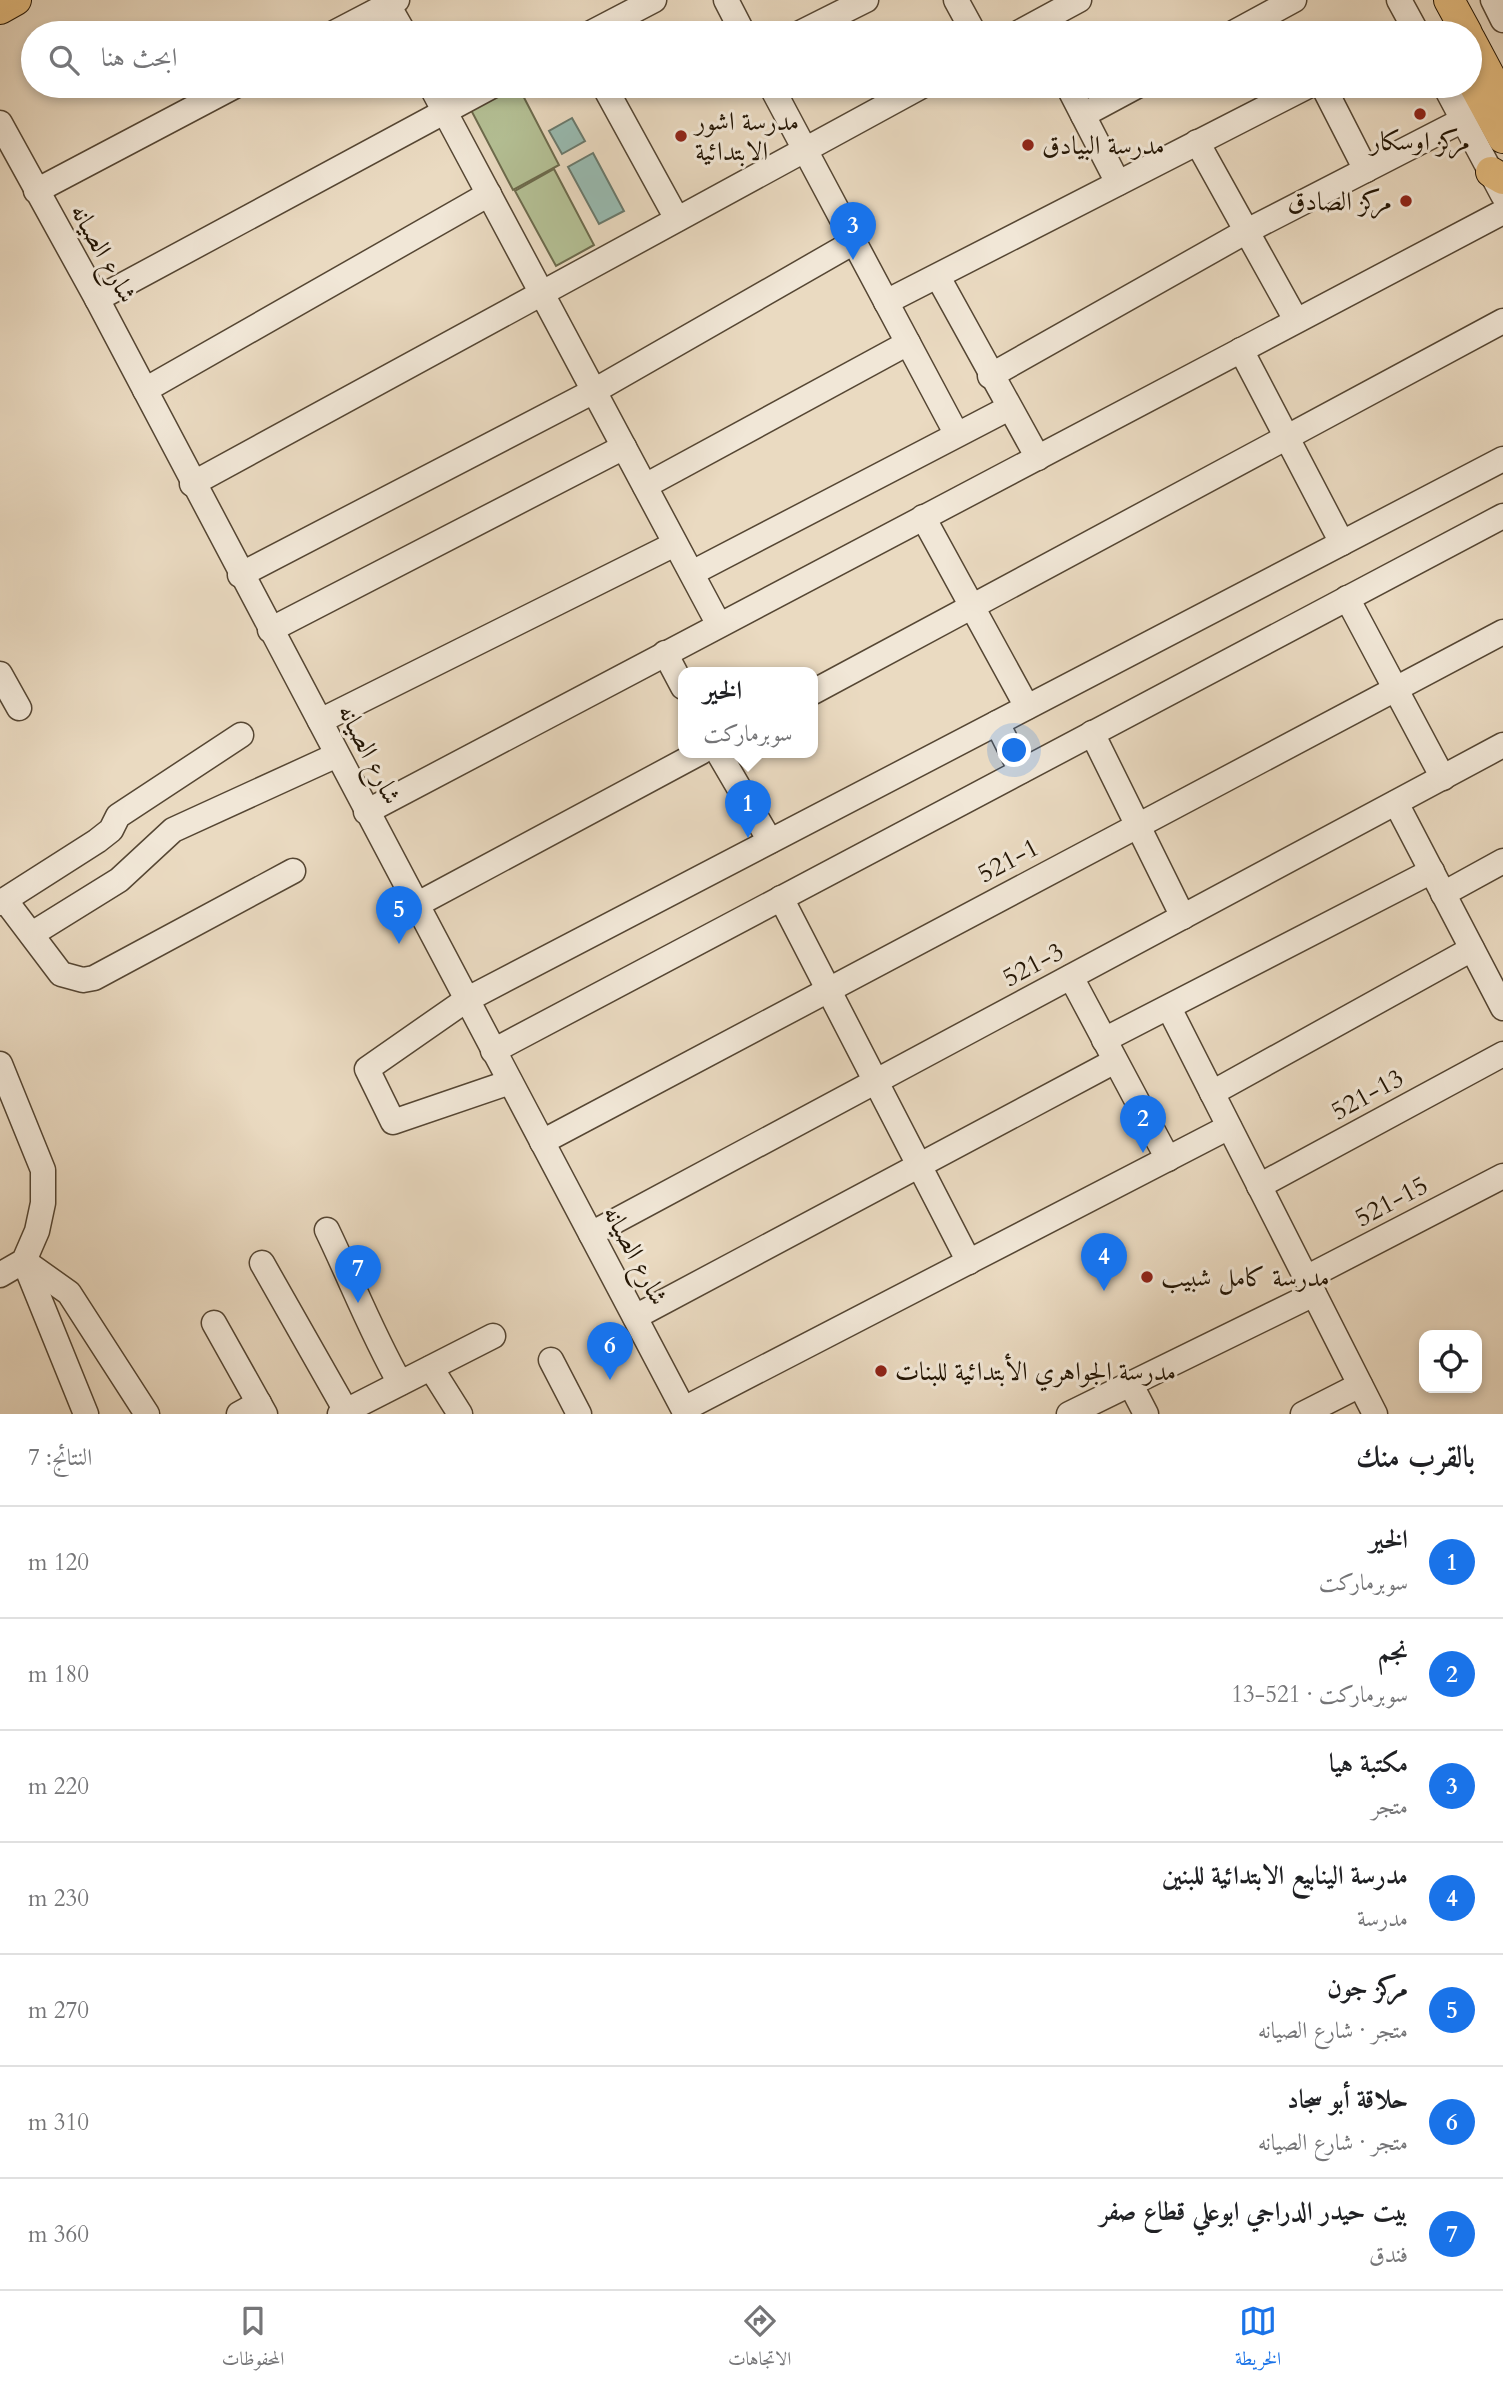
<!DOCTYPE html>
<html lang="ar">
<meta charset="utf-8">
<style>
:root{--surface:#fff;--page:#f6f6f6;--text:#202124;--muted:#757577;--line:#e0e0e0;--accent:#1a73e8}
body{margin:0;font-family:Cardo,Amiri,serif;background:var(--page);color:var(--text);direction:rtl}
.controls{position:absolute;right:21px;bottom:21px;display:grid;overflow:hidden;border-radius:14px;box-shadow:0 4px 10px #0003}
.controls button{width:63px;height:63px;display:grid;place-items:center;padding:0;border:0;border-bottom:2px solid var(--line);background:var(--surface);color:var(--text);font:35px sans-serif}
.you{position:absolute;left:1015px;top:751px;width:24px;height:24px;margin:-18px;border:5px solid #fff;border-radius:50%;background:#1a73e8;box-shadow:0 0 0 10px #1a73e833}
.badge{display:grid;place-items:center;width:46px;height:46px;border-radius:50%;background:var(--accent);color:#fff;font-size:23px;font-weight:700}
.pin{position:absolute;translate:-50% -58px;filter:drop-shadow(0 2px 4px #0008)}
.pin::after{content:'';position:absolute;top:37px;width:24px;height:21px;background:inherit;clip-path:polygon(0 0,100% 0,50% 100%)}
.popup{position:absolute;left:678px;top:667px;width:140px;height:91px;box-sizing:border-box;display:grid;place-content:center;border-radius:14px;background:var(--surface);filter:drop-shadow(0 2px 5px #0005);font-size:23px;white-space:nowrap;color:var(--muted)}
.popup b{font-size:26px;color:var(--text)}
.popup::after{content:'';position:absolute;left:50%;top:100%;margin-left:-14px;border:14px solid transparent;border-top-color:var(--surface)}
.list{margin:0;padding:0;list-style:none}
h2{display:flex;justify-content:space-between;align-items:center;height:91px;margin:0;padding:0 28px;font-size:30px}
h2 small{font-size:23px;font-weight:400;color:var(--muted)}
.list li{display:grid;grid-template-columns:46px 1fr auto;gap:21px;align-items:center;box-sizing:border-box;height:112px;padding:0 28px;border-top:2px solid var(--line)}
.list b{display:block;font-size:26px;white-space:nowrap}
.list p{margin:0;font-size:23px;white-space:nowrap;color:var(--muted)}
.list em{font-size:23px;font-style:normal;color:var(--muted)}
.icon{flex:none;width:38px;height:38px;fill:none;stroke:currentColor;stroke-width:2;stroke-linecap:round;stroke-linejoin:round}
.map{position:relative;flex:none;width:1503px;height:1414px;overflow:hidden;direction:ltr}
.search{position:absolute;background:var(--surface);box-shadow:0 4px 10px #0003;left:21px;right:21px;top:21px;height:77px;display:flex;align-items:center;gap:18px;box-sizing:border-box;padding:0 24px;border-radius:38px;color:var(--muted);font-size:26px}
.sheet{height:875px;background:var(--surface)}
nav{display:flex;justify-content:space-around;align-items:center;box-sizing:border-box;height:98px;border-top:2px solid var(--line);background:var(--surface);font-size:19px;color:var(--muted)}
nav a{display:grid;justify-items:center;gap:4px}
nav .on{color:var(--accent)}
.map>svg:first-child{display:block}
</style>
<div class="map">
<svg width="1503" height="1414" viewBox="0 0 1503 1414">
<rect width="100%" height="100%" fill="#eadac1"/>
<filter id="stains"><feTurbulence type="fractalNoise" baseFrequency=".00286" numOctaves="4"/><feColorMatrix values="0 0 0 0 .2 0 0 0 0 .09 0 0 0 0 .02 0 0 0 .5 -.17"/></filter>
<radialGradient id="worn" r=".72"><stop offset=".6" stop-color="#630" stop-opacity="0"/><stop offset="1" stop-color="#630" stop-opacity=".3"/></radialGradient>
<g fill="#b4c095" stroke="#6c6a4c" stroke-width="2">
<polygon points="518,86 559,165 513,190 471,110"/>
<polygon points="554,169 594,245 556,266 515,191"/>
</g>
<g fill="#98bbb1" stroke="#69796c" stroke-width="2">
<polygon points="572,118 585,141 562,154 549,131"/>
<polygon points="593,153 624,211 599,224 568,167"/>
</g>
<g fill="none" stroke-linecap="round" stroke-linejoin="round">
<g stroke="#554633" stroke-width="27">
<g id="minor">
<polyline points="726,0 743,33"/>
<polyline points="956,0 974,33"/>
<polyline points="1399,0 1417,33"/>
<polyline points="1493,0 1503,20"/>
<polyline points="388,5 404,33"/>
<polyline points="334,33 397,0"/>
<polyline points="591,33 654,0"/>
<polyline points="800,33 866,0"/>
<polyline points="1018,33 1079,0"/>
<polyline points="1233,33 1294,0"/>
<polyline points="431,86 719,625"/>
<polyline points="604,86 677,219"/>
<polyline points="771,86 956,433"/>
<polyline points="1068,86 1118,183"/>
<polyline points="1323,86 1366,170"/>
<polyline points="1445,86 1503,195"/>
<polyline points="1083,115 1137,86"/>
<polyline points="0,123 97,299 686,1414"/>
<polyline points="1197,142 1296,320"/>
<polyline points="36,191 235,86"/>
<polyline points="938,277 1038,458"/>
<polyline points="97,299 492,86"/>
<polyline points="886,302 1308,86"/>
<polyline points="1241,350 1342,543"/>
<polyline points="990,376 1245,232 1463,120"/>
<polyline points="145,390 489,194"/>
<polyline points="192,484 922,86"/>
<polyline points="645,486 908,343"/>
<polyline points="923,517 1027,707"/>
<polyline points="692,573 1009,408"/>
<polyline points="240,575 594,391 854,242"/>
<polyline points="1347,598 1443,778"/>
<polyline points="270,630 624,447"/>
<polyline points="665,653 683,687"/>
<polyline points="0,674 19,708"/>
<polyline points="813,692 1503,321"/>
<polyline points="320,721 675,544"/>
<polyline points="997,723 1021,771"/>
<polyline points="1092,733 1183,917"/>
<polyline points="718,752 770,841"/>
<polyline points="1396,803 1503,1008"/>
<polyline points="366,812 1503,212"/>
<polyline points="1443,894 1503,861"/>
<polyline points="781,898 969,1262"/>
<polyline points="5,900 61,974 83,980 94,978 293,871"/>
<polyline points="0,903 97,841 111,830 118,816 241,735"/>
<polyline points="416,905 701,752"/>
<polyline points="32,934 119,880 173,830 337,755"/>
<polyline points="1071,977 1168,1159"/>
<polyline points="1169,1008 1375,1414"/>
<polyline points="1104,1040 1432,871"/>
<polyline points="493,1051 1503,516"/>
<polyline points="0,1064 43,1170 43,1203 37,1231 24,1261 0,1275"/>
<polyline points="510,1082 393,1122 367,1069 466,1000 1503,459"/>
<polyline points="1212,1093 1472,949"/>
<polyline points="542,1142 1503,632"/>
<polyline points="1259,1186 1503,1054"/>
<path d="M327,1230c25,52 45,104 73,153"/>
<polyline points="591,1234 1503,745"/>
<polyline points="24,1261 69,1293 147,1414"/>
<polyline points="24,1261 86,1414"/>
<polyline points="262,1263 346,1411"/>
<polyline points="1306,1278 1503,1176"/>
<polyline points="635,1317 1115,1061"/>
<polyline points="214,1323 265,1414"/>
<polyline points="551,1360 579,1414"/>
<polyline points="431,1368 460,1414"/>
<polyline points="1130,1383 1146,1414"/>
<polyline points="684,1409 1229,1127"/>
<polyline points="239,1414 259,1403"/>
<polyline points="340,1414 493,1336"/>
<polyline points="1069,1414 1314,1294"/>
<polyline points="1303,1414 1360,1385"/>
</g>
</g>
<g stroke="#231504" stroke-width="32">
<g id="major">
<polyline points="1449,0 1467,33"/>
<polyline points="0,9 16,0"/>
<polyline points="1470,39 1503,101"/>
<polyline points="1473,83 1503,138"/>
<polyline points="1491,172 1503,179"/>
</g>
</g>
<use href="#minor" stroke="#f1e7d7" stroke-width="24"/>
<use href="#major" stroke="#e5bd80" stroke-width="30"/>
</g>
<g fill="#8f2418" stroke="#f1e7d7" stroke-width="2.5">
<circle cx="1420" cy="114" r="7"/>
<circle cx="681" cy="136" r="7"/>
<circle cx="1028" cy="145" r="7"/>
<circle cx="1406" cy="201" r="7"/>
<circle cx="1147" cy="1277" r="7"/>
<circle cx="881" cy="1371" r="7"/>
</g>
<g text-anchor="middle" stroke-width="6" stroke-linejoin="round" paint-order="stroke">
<g font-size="26" fill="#231504" stroke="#f1e7d7" text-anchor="start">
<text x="695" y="130">مدرسة اشور<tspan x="695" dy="30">الابتدائية</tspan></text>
<text x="1420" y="150" text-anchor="middle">مركز اوسكار</text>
<text x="1042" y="154">مدرسة البيادق</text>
<text x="1392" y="210" text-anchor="end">مركز الصادق</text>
<text x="1161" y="1286">مدرسة كامل شبيب</text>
<text x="895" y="1380">مدرسة الجواهري الأبتدائية للبنات</text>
</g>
<g font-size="26" fill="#231504" stroke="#f1e7d7">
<text transform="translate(104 253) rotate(61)" y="9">شارع الصيانه</text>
<text transform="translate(370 754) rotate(63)" y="9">شارع الصيانه</text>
<text transform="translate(1008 860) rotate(-28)" y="9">521-1</text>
<text transform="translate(1033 964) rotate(-28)" y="9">521-3</text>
<text transform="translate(1367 1094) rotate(-29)" y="9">521-13</text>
<text transform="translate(1391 1201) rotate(-28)" y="9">521-15</text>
<text transform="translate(636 1255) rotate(62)" y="9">شارع الصيانه</text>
</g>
</g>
<rect width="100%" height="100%" filter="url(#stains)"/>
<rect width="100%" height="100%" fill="url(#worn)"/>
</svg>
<div class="controls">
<button><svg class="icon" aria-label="locate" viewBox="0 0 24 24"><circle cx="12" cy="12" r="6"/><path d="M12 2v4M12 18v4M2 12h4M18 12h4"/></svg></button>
</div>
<div class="you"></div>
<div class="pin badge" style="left:748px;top:838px">1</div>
<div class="popup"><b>الخير</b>سوبرماركت</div>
<div class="pin badge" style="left:1143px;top:1153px">2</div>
<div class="pin badge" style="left:853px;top:260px">3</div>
<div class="pin badge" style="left:1104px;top:1291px">4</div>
<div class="pin badge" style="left:399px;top:944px">5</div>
<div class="pin badge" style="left:610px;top:1380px">6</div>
<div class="pin badge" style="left:358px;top:1303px">7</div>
<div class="search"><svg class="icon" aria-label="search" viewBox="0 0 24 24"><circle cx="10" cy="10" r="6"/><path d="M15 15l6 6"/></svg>ابحث هنا</div>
</div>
<section class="sheet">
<h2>بالقرب منك<small>النتائج: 7</small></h2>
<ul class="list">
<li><span class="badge">1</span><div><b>الخير</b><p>سوبرماركت</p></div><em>120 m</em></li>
<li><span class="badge">2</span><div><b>نجم</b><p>سوبرماركت · 521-13</p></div><em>180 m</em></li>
<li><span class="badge">3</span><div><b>مكتبة هيا</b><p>متجر</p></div><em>220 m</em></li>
<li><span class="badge">4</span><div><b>مدرسة الينابيع الابتدائية للبنين</b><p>مدرسة</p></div><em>230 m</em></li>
<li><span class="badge">5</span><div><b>مركز جون</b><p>متجر · شارع الصيانه</p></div><em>270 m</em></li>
<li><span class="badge">6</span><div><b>حلاقة أبو سجاد</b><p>متجر · شارع الصيانه</p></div><em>310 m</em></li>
<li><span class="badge">7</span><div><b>بيت حيدر الدراجي ابوعلي قطاع صفر</b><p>فندق</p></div><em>360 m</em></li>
</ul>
</section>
<nav>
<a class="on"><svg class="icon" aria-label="map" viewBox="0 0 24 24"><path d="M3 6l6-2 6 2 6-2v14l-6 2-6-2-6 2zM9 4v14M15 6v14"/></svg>الخريطة</a>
<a><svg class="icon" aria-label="directions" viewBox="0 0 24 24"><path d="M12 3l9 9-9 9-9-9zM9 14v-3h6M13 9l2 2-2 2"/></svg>الاتجاهات</a>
<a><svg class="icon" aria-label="saved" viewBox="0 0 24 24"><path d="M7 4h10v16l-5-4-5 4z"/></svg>المحفوظات</a>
</nav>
